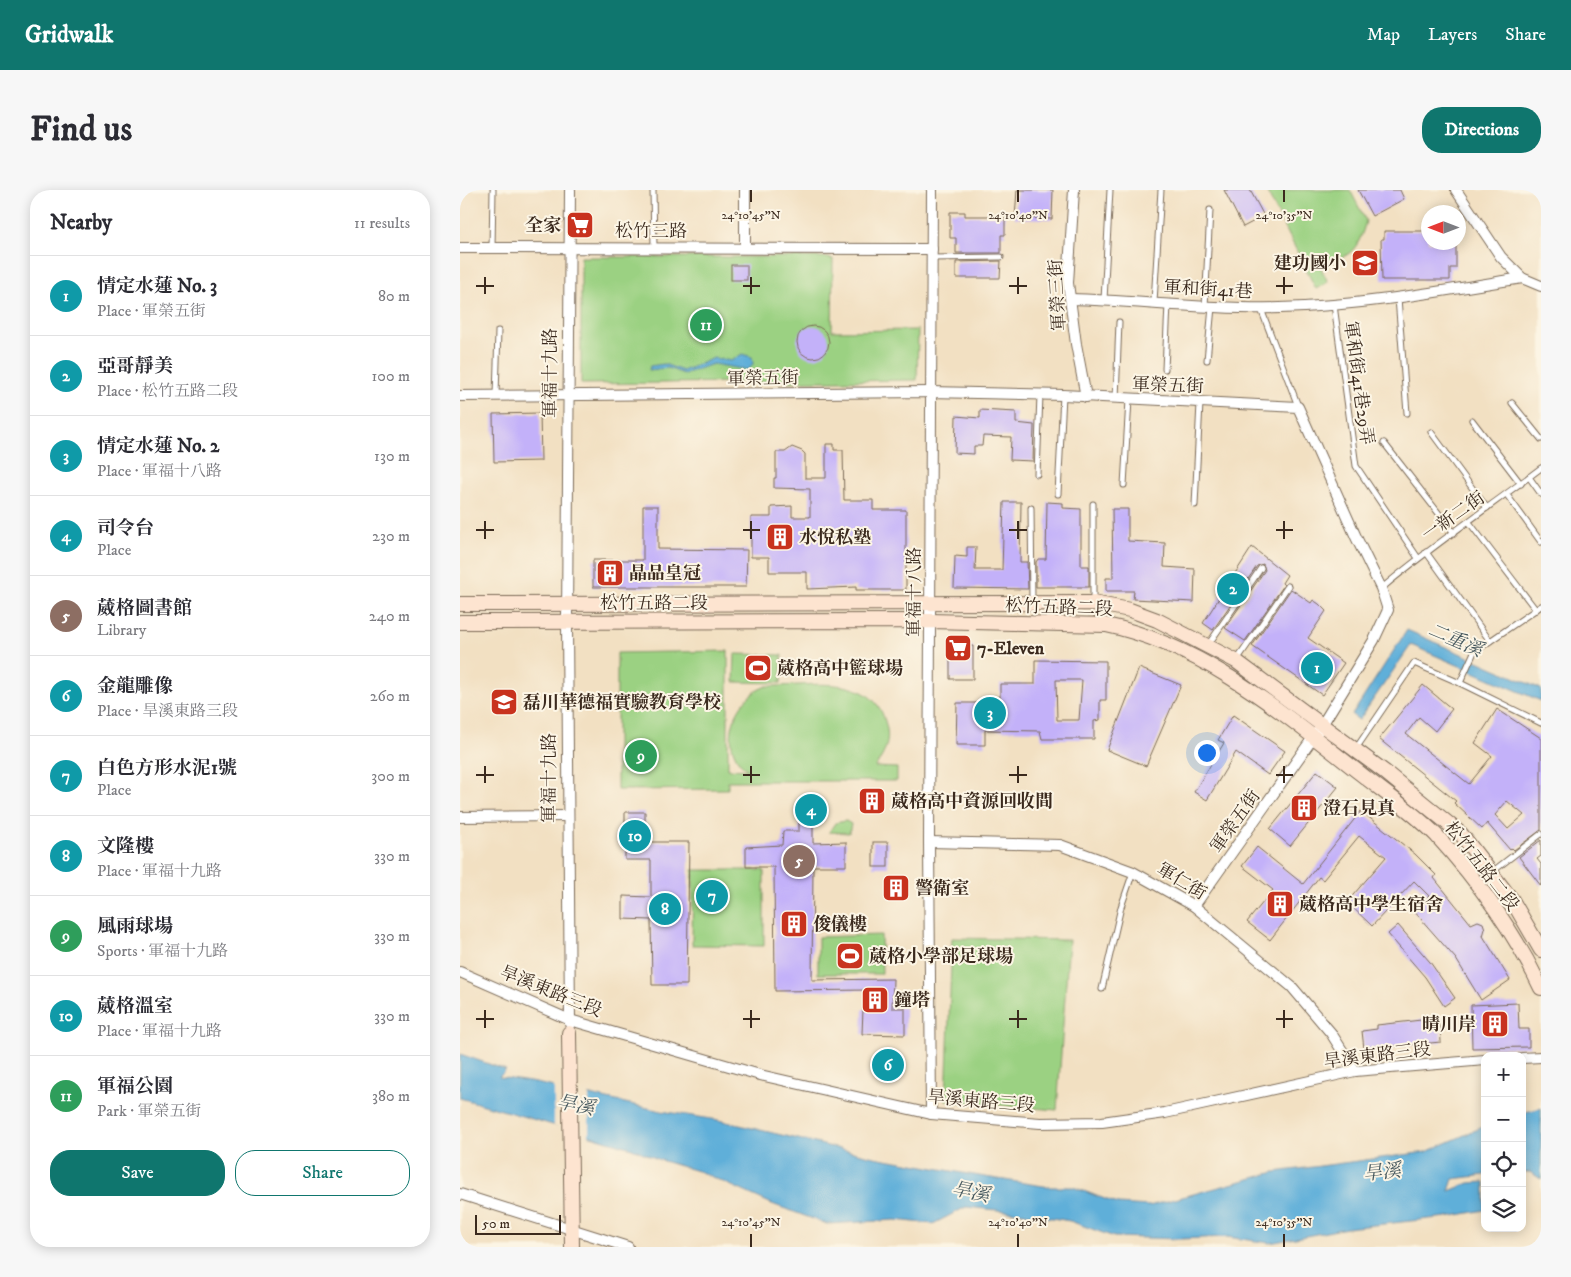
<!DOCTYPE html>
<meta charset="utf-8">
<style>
:root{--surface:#fff;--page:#f7f7f7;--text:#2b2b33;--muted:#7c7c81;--line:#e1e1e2;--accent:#0f766e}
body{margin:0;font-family:"IM FELL DW Pica","Noto Serif TC",serif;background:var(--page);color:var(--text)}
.controls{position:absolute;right:15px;bottom:15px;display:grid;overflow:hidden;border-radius:10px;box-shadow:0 2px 12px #0003}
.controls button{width:45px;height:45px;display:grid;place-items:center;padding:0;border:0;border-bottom:1px solid var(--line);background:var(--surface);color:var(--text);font:25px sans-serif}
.compass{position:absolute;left:961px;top:15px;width:45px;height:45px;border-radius:50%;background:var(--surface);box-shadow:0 2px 12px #0003;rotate:270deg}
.scale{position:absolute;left:15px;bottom:12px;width:86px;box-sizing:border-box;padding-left:5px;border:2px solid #3b2a1e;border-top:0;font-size:14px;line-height:18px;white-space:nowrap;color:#3b2a1e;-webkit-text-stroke:4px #fcf5e5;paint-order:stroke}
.you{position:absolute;left:746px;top:562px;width:18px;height:18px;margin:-12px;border:4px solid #fff;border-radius:50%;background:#1a73e8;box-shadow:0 0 0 8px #1a73e833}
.badge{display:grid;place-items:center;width:32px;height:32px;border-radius:50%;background:var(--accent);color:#fff;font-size:16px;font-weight:700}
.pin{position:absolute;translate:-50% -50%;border:2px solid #fff;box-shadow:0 1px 5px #0006}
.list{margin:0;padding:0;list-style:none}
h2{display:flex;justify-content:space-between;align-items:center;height:65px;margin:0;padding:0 20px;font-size:21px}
h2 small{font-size:16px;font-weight:400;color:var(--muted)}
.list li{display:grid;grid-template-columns:32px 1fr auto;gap:15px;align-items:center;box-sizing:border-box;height:80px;padding:0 20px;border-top:1px solid var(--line)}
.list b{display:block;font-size:19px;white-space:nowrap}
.list p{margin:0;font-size:16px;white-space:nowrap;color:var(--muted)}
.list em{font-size:16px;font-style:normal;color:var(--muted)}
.actions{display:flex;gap:10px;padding:15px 20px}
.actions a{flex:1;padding:11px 0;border:1px solid var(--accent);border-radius:20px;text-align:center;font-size:18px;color:var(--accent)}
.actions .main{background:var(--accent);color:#fff}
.icon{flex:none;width:28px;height:28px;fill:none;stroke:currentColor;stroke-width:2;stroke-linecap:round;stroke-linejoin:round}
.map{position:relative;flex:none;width:1081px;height:1057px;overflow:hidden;border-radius:20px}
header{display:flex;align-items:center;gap:30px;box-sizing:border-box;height:70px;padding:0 25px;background:var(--accent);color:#fff}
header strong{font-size:24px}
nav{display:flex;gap:28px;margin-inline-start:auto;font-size:18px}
.intro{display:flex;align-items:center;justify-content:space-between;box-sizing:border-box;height:120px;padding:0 30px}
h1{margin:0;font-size:35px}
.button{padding:12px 22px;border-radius:20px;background:var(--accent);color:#fff;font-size:18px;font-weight:700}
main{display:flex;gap:30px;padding:0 30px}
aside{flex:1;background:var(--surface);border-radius:20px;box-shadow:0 2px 12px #0003}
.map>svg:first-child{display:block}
</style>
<header>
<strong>Gridwalk</strong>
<nav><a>Map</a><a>Layers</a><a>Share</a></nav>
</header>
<div class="intro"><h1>Find us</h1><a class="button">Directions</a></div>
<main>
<aside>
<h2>Nearby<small>11 results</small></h2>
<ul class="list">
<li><span class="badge" style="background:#0f9aa8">1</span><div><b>情定水蓮 No. 3</b><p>Place · 軍榮五街</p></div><em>80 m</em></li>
<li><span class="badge" style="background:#0f9aa8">2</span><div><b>亞哥靜美</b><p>Place · 松竹五路二段</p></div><em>100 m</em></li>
<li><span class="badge" style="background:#0f9aa8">3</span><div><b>情定水蓮 No. 2</b><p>Place · 軍福十八路</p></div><em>130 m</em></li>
<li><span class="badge" style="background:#0f9aa8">4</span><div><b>司令台</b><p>Place</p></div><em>230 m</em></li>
<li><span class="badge" style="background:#8d6e63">5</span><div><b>葳格圖書館</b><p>Library</p></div><em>240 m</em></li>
<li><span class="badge" style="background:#0f9aa8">6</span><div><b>金龍雕像</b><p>Place · 旱溪東路三段</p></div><em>260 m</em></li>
<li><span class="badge" style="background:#0f9aa8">7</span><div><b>白色方形水泥1號</b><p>Place</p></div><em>300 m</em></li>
<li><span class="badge" style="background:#0f9aa8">8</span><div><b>文隆樓</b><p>Place · 軍福十九路</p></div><em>330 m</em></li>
<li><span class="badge" style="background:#2e9e5b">9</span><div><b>風雨球場</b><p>Sports · 軍福十九路</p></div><em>330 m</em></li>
<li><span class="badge" style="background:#0f9aa8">10</span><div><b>葳格溫室</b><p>Place · 軍福十九路</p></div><em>330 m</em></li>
<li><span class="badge" style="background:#2e9e5b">11</span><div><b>軍福公園</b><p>Park · 軍榮五街</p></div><em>380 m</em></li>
</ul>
<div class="actions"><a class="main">Save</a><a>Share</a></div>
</aside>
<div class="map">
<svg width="1081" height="1057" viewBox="0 0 1081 1057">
<rect width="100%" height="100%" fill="#fcf5e5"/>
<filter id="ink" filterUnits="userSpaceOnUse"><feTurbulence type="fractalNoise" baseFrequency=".02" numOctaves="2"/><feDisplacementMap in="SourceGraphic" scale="10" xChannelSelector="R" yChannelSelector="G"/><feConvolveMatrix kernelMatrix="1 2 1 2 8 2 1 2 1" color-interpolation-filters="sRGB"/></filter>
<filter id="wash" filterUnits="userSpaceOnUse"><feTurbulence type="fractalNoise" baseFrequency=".0096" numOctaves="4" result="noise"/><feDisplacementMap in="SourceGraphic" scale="20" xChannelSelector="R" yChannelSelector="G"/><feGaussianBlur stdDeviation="1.12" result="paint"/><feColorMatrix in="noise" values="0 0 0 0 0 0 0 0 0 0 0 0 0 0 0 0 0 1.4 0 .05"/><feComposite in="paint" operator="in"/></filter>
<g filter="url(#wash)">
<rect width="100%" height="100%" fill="#f2e0c2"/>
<g fill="#9bd182" stroke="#6b7e50">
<path d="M806,0h84l16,31c-8,30 -17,39 -48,41l10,20 -12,7z"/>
<polygon points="121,67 363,67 373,69 372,141 458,140 457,190 121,194"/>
<path d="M268,461v118l20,1c-32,-22 -14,-74 19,-84 42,1 104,-15 118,35 6,19 1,31 -10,46l22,1v13h-169v8l-111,1v-137z"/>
<polygon points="275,464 322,465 321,493 274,492"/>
<polygon points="386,631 391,634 389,643 369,642 375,633"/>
<polygon points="233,680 304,680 304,756 232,755"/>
<polygon points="421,745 422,784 358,784 358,747"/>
<polygon points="492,748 609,750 597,920 486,911"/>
</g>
<g fill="#5eafd9" stroke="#4c6c7c">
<polygon points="282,164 292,167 293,174 288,180 253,174 224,184 208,178 189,180 190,176 204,174 223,181 254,168 271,171"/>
<polygon points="947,440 1081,499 1081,511 951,455 899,530 892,525"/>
<polygon points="0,864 46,880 39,887 76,893 201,921 258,930 414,967 525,987 590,997 613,997 658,1014 689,1016 815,982 966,962 1025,936 1025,985 993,989 989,1001 1009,993 1025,992 1025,1020 987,1027 887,1038 810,1053 767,1047 719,1049 654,1047 610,1031 557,1022 506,1017 473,1034 435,1030 367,1034 312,1014 241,982 200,970 172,958 0,908"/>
<polygon points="1081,918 1081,989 1070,982 1062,983 1062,923"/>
</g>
<polygon fill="#f2e0c2" points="94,894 129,902 129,947 94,936"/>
<g id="blocks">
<g fill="#c3b1f9" fill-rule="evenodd">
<polygon points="557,0 593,0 592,29 555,28"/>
<polygon points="764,0 790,0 804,26 783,37"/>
<polygon points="898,0 940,0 944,9 912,26"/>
<polygon points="490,22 505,22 505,26 545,26 545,45 541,45 541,63 496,63 496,48 490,48"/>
<polygon points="924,41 968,41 968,52 996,54 996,78 990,78 990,90 922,90 921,49 924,49"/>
<polygon points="541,71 540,88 496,88 496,72"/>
<rect x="271" y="75" width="16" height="15"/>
<circle cx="353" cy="152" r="16"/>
<polygon points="520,220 556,222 556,233 574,235 573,271 550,270 551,247 523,246 522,256 514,256 514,264 495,263 496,226 520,228"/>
<polygon points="80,223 81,271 34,272 33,224"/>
<polygon points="366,254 374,254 374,260 383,260 384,310 413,310 413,320 446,320 446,400 396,400 396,397 347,399 347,382 309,382 309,367 291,367 291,327 311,327 311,317 332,316 332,327 350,327 350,299 314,298 314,288 316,288 316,262 325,262 332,257 342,261 345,264 345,288 366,288"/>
<polygon points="544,312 561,312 560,372 567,372 568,399 494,398 495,366 507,367 507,357 516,357 515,380 542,380"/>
<polygon points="587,312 603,313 603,318 621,319 621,376 629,376 629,397 576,397 576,372 578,369 586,369"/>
<polygon points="183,316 198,316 198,359 287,360 286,397 133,397 133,370 183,370"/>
<polygon points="652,319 668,319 668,351 705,353 704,377 735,379 734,412 673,409 674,401 646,401 646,388 653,388"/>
<polygon points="792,357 827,385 822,393 824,395 785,451 765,438 805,380 803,374 797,376 753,440 743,433"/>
<polygon points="831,399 851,413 853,410 859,414 866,421 848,448 884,473 862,505 792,456"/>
<polygon points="497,456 513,456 513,489 490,489 490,462"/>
<path d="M575,470l71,1v39h-6v20l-6,1v18h-52l-2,-8 -55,-1v15h-29l1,-42h43v-19h35zM596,490h26l-3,40h-22z"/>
<polygon points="679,478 721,495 686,576 647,560"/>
<path d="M963,495l29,24 -17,22 -16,-14 -13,17 63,50 23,-28 -17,-13 22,-34 44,29v92l-27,20 -2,-2 -2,2 -23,-27 -5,6 -28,-26 2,-2 -77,-62zM1047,611l17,14 -16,14 -13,-14z"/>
<polygon points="773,525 825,561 808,585 776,562 747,610 734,602 764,553 758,550"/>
<polygon points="857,581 878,597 830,656 810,639"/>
<rect x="407" y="601" width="11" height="21"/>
<polygon points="339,611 363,611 363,629 353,629 353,653 386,652 386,676 353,676 352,790 433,789 432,818 445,818 445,845 402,844 403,819 409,819 409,800 315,801 314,677 286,677 286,657 322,655 323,641 339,641"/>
<polygon points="901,621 955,664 976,685 974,688 1011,734 1018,731 1023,733 1025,739 1023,746 1050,790 1021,810 996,769 953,720 969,706 954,691 912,736 887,712 926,667 899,646 863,690 859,687 810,750 787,732 813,700 782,676 797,657 843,694"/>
<polygon points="165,622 185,622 185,652 229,652 227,795 192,795 191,730 163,729 163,706 191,707 191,670 165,670"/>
<polygon points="1081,650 1081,666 1077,669 1081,674 1081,696 1059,667"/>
<rect x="413" y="652" width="15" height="25"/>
<rect x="429" y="689" width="14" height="19"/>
<polygon points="938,735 970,772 995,808 984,816 965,787 928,744"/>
<polygon points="1058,813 1059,839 1069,839 1069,857 1012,858 1011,815"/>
<polygon points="970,829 971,835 980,834 981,852 904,859 902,841 917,839 917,835"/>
</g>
</g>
</g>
<g filter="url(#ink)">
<use href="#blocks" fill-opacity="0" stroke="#7b6a57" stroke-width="1"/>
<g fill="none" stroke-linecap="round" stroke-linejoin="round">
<g stroke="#7b6a57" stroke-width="7">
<g id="lane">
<polyline points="193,0 194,57"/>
<polyline points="32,58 33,0"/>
<polyline points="471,68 541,67"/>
<polyline points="938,108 947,223"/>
<polyline points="644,110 650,0"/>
<polyline points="694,112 701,0"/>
<polyline points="874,115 896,276 958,368"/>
<polyline points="745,117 750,20"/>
<polyline points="801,119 838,216"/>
<polyline points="747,170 752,117"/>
<polyline points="705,179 708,114"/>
<polyline points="36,205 38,141"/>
<polyline points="656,209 659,132"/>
<polyline points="1052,213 1081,249"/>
<polyline points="1012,230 1061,294"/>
<polyline points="971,242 1027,318"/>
<polyline points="924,253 994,343"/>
<polyline points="577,284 580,205"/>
<polyline points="1069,287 1081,304"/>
<polyline points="664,295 669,210"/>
<polyline points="598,304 603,205"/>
<polyline points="1047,305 1081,352"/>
<polyline points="735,315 740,213"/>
<polyline points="571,318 572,411"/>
<polyline points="1009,332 1076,420"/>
<polyline points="966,362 1030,451"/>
<path d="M922,398c51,-43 106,-80 159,-120"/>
<polyline points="633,413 633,314"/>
<polyline points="748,455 801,378"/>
<polyline points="777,470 828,396"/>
<polyline points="1000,493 1014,462 1081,416"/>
<polyline points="895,560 954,473 1000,493 1081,533"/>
<polyline points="1032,682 1081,644"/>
<polyline points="642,799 661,717 673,682"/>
</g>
</g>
<g stroke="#7b6a57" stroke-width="12">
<g id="street">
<polyline points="285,0 285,57"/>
<polyline points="614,0 608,93 616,154 626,207"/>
<polyline points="996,0 1041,67 1062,88 1081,96"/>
<polyline points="0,58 472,59"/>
<path d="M611,109c69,2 139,11 209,9 81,-2 162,-17 242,-30"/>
<polyline points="0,206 470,202 603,205 838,217 896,347 921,398 928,420 914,450 862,535 734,716"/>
<polyline points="0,627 108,626"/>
<polyline points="469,652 600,655 673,682 734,716 832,797 871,843 895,881"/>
<polyline points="0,782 110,830 300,885 471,924 580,933 642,932 705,923 895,881 1025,870"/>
<polyline points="110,834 107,432 110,0"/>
<polyline points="1062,868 1081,867"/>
<polyline points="471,924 469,652 472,0"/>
<polyline points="0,1004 168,1057"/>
</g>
</g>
<g stroke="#7b6a57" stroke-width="16">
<g id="secondary">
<polyline points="0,414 633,413 670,420 697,430 776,471 925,582 1001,644 1052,710 1081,760"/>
<path d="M0,432l470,-1 176,4c98,20 178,89 255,149 24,19 55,40 76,62 41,45 78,97 104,152"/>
<polyline points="109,843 112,1057"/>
</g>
</g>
<use href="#lane" stroke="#fff" stroke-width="5"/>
<use href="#street" stroke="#fff" stroke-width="10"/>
<use href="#secondary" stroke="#fde4d0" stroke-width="14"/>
</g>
</g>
<path fill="none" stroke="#3b2a1e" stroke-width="2" d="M291,0v12M558,0v12M824,0v12M25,87v17M291,87v17M558,87v17M824,87v17M16,96h18M283,96h17M549,96h18M816,96h17M25,331v18M291,331v18M558,331v18M824,331v18M16,340h18M283,340h17M549,340h18M816,340h17M25,576v17M291,576v17M558,576v17M824,576v17M16,585h18M283,585h17M549,585h18M816,585h17M25,820v18M291,820v18M558,820v18M824,820v18M16,829h18M283,829h17M549,829h18M816,829h17M291,1044v13M558,1044v13M824,1044v13"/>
<defs>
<g id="supermarket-square" transform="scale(1.4375)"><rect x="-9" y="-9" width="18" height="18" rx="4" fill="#c8321e" stroke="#fcf5e5"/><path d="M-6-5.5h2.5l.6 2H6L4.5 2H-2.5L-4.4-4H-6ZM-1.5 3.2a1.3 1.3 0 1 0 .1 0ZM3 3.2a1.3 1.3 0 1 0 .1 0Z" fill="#fff"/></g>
<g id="school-square" transform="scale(1.4375)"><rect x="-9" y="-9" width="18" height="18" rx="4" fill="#c8321e" stroke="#fcf5e5"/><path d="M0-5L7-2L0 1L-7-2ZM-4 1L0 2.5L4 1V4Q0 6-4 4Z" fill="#fff"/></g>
<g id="building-square" transform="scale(1.4375)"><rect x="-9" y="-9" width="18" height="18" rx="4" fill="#c8321e" stroke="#fcf5e5"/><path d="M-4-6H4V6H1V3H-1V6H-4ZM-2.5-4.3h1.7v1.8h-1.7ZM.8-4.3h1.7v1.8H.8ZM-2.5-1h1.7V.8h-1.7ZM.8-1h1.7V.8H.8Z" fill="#fff"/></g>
<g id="stadium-square" transform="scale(1.4375)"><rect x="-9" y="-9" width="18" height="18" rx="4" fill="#c8321e" stroke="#fcf5e5"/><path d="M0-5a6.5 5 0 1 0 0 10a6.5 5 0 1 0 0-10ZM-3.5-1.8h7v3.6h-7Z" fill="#fff"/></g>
</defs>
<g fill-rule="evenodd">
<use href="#supermarket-square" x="120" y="35"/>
<use href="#school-square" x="905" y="73"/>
<use href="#building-square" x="320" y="347"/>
<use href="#building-square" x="150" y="383"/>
<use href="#supermarket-square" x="498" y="458"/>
<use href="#stadium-square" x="298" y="478"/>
<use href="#school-square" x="44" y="512"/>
<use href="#building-square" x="412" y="611"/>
<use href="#building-square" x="844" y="618"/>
<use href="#building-square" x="436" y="698"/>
<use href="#building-square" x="820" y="714"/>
<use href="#building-square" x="334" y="734"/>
<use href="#stadium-square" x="390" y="766"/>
<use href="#building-square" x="415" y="810"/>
<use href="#building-square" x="1035" y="834"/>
</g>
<g text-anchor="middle" stroke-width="4" stroke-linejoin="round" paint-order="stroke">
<g font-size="18" font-weight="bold" fill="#3b2a1e" stroke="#fcf5e5" text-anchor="start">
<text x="101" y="41" text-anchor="end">全家</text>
<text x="886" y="79" text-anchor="end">建功國小</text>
<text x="339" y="353">水悅私塾</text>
<text x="169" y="389">晶品皇冠</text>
<text x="517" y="464">7-Eleven</text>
<text x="317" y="484">葳格高中籃球場</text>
<text x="63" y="518">磊川華德福實驗教育學校</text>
<text x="431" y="617">葳格高中資源回收間</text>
<text x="863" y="624">澄石見真</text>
<text x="455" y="704">警衛室</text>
<text x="839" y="720">葳格高中學生宿舍</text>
<text x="353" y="740">俊儀樓</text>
<text x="409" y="772">葳格小學部足球場</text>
<text x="434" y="816">鐘塔</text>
<text x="1016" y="840" text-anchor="end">晴川岸</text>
</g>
<g font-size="18" fill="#3b2a1e" stroke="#fcf5e5">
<text x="191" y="47">松竹三路</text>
<text transform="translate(748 99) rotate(3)" y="6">軍和街41巷</text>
<text transform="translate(597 105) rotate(-93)" y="6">軍榮三街</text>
<text transform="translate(90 183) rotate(-90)" y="6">軍福十九路</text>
<text transform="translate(303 188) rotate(-1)" y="6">軍榮五街</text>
<text transform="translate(899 193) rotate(82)" y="6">軍和街41巷29弄</text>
<text transform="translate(708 195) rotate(2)" y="6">軍榮五街</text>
<text transform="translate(993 326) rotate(-35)" y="6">一新二街</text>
<text transform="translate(454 402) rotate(-90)" y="6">軍福十八路</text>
<text x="194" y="419">松竹五路二段</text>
<text transform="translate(599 417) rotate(2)" y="6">松竹五路二段</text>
<text transform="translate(89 588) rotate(-90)" y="6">軍福十九路</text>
<text transform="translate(775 631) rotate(-55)" y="6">軍榮五街</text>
<text transform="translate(1022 676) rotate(52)" y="6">松竹五路二段</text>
<text transform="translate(722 691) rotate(31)" y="6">軍仁街</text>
<text transform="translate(91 801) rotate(22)" y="6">旱溪東路三段</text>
<text transform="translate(917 865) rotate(-7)" y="6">旱溪東路三段</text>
<text transform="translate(521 911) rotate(5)" y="6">旱溪東路三段</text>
</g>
<g font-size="19" font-style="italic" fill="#47595f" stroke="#fcf5e5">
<text transform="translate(996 449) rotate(23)" y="7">二重溪</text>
<text transform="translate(116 914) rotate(12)" y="7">旱溪</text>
<text transform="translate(922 981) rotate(-6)" y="7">旱溪</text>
<text transform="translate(511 1001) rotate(12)" y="7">旱溪</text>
</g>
</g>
<g font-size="12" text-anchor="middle" fill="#3b2a1e" stroke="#fcf5e5" stroke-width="4" stroke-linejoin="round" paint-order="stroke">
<text x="291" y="29">24°10'45"N</text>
<text x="558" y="29">24°10'40"N</text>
<text x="824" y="29">24°10'35"N</text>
<text x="291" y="1036">24°10'45"N</text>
<text x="558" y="1036">24°10'40"N</text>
<text x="824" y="1036">24°10'35"N</text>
</g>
</svg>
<div class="controls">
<button>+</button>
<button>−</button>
<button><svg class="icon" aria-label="locate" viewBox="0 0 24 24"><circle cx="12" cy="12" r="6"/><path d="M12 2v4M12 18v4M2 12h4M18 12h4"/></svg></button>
<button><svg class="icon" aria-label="layers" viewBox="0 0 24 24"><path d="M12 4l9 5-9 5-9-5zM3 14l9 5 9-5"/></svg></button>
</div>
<svg class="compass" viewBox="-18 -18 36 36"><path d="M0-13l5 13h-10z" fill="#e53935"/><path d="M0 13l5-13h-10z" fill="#7c7c81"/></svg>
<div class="scale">50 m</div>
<div class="you"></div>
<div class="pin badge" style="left:857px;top:478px;background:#0f9aa8">1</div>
<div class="pin badge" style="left:773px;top:399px;background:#0f9aa8">2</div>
<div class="pin badge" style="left:530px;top:523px;background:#0f9aa8">3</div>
<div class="pin badge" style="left:351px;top:620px;background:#0f9aa8">4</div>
<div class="pin badge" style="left:339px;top:671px;background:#8d6e63">5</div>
<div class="pin badge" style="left:428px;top:875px;background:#0f9aa8">6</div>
<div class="pin badge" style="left:252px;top:706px;background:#0f9aa8">7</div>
<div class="pin badge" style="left:205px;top:719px;background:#0f9aa8">8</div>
<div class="pin badge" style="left:181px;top:566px;background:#2e9e5b">9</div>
<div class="pin badge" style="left:175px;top:646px;background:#0f9aa8">10</div>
<div class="pin badge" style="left:246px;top:135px;background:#2e9e5b">11</div>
</div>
</main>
